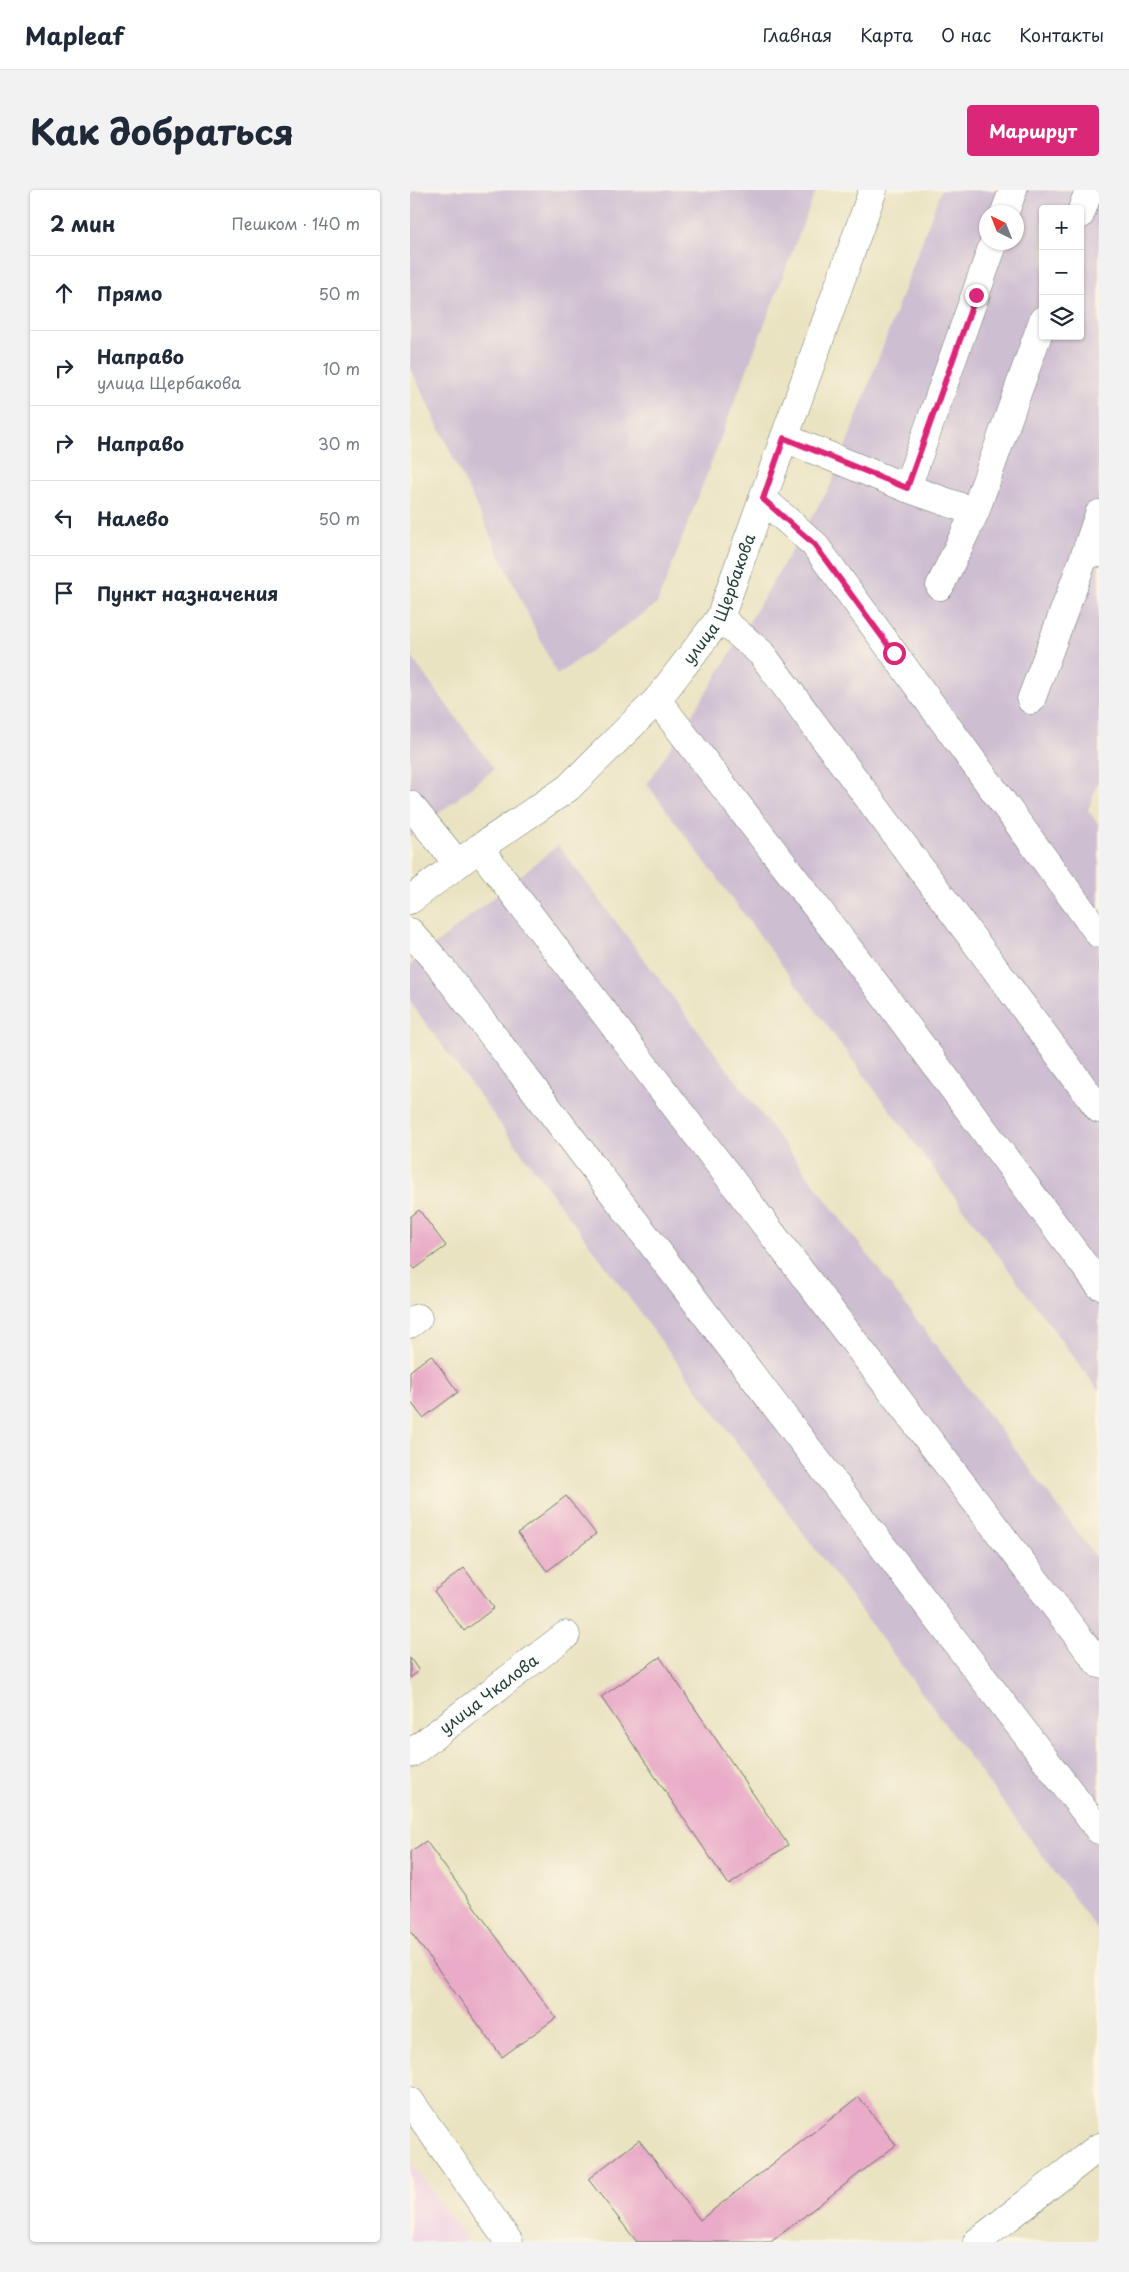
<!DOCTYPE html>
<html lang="ru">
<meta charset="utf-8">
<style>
:root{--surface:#fff;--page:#f2f2f3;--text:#1f2937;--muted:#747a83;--line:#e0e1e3;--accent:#db2777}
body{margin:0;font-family:"Playpen Sans",sans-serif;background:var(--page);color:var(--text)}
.controls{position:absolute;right:15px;top:15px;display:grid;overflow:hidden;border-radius:5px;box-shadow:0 1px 4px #0004}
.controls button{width:45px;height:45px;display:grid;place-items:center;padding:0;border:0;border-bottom:1px solid var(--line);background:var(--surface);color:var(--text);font:25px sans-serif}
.compass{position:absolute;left:569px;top:15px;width:45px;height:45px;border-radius:50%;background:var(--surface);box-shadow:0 1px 4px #0004;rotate:318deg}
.stop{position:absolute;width:15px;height:15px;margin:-11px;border:4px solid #db2777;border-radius:50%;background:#fff}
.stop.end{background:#db2777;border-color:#fff;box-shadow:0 1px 5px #0008}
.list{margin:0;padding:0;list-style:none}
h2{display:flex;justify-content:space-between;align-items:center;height:65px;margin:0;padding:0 20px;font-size:21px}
h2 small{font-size:16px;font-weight:400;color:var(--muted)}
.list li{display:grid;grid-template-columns:32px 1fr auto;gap:15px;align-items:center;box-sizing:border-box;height:75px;padding:0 20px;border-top:1px solid var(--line)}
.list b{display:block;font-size:19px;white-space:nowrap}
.list p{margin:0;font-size:16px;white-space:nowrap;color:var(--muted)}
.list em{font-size:16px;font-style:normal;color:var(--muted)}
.icon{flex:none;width:28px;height:28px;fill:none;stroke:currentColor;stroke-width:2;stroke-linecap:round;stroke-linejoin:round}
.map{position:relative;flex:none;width:689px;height:2052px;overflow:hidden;border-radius:5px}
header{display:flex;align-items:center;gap:30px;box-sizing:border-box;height:70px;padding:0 25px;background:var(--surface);border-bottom:1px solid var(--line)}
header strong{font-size:24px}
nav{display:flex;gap:28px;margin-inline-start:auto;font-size:18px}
.intro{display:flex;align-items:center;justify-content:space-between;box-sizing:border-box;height:120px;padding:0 30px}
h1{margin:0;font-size:35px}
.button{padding:12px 22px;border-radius:5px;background:var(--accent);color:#fff;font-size:18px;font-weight:700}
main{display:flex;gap:30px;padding:0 30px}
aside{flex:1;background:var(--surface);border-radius:5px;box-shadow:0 1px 4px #0004}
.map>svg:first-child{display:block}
</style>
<header>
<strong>Mapleaf</strong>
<nav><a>Главная</a><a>Карта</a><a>О нас</a><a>Контакты</a></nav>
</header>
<div class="intro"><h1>Как добраться</h1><a class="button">Маршрут</a></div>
<main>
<aside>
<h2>2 мин<small>Пешком · 140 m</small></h2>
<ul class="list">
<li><svg class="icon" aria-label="ahead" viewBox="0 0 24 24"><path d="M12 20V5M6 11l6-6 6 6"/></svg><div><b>Прямо</b></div><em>50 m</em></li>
<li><svg class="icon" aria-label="right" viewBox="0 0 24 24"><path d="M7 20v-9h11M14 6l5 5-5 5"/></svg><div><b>Направо</b><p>улица Щербакова</p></div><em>10 m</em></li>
<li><svg class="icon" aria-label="right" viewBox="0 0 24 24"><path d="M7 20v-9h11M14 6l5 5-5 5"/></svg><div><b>Направо</b></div><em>30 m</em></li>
<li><svg class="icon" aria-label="left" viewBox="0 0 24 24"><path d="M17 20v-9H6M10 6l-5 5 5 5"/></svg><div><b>Налево</b></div><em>50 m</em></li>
<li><svg class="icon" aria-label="arrive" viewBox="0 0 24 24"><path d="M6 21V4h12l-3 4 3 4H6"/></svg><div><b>Пункт назначения</b></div></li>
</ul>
</aside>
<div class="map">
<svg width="689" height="2052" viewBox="0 0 689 2052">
<rect width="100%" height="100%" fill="#fcf5e5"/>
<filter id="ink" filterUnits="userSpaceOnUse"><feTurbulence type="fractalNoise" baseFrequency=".02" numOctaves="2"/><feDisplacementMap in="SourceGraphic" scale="10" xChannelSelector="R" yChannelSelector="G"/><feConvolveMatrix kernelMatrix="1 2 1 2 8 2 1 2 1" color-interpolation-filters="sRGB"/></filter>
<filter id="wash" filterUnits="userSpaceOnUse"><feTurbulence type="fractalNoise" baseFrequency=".0096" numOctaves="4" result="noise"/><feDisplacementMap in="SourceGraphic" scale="20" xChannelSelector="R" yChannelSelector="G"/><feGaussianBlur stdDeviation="1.12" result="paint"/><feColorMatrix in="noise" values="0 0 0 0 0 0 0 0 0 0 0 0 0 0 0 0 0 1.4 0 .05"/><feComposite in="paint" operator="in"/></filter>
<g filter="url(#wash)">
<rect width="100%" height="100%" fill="#eae3c2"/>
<polygon fill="#f0d0e5" points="0,1972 59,2052 0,2052"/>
<g fill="#cebed2" fill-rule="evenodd">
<polygon points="0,0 406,0 247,414 147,485 0,177"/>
<path d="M531,0h158v590l-11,30 11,15v566l-452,-607 68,-105 117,-196zM633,19h37v127h-37zM576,22h30v30h-30z"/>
<polygon points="0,465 84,579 0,647"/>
<polygon points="148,655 689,1371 689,1742 0,812 0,775"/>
</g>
<g id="blocks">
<g fill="#e9abc8">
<polygon points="9,1020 36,1056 5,1079 0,1073 0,1027"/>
<polygon points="21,1165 48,1202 13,1228 0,1211 0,1181"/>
<polygon points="156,1306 186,1344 137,1381 108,1343"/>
<polygon points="54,1378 84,1418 54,1441 24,1401"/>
<polygon points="250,1467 378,1655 319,1695 191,1507"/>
<polygon points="0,1468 9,1481 0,1488"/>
<polygon points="16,1651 146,1828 92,1867 0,1741 0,1662"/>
<polygon points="449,1907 486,1955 361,2052 227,2052 178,1989 229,1950 290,2030"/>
</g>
</g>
</g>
<g filter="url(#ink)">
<use href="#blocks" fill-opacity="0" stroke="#676" stroke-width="1"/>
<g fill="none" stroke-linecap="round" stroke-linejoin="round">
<g stroke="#676" stroke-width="29">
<g id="minor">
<polyline points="595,22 603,0"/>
<polyline points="670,25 679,0"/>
<polyline points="375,248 497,298 565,322"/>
<polyline points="497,298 584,52"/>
<polyline points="353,309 404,354 689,744"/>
<polyline points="689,324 677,359 689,363"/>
<polyline points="530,396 565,322 633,130"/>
<polyline points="310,428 351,463 689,919"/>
<polyline points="247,510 464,792 689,1095"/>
<polyline points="621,510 677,359"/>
<polyline points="0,615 48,674"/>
<polyline points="69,658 689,1474"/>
<path id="s1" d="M0,710l69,-52 89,-60 89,-88 63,-82 153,-428"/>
<polyline points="0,742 26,771 689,1640"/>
<polyline points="0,1134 8,1128"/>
<path id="s2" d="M0,1564l156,-119"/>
<polyline points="0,1911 99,2052"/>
<polyline points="567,2052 689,1957"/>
</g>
</g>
<use href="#minor" stroke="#fff" stroke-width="28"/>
</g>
</g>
<g fill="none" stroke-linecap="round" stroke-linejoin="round" filter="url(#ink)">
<polyline stroke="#db2777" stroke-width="6" points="484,463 404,354 353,309 374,248 497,298 566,105"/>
</g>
<g text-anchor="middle" stroke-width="4" stroke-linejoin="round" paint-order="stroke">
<g font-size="16" fill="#1f3d34" stroke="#fcf5e5">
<text dy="6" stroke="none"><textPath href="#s1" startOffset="439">улица Щербакова</textPath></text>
<text dy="6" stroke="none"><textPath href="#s2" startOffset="99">улица Чкалова</textPath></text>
</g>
</g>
</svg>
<div class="controls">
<button>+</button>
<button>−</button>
<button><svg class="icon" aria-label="layers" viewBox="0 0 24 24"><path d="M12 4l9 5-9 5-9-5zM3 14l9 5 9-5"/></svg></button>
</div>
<svg class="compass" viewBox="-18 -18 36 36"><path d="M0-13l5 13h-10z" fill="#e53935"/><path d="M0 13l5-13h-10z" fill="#747a83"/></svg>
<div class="stop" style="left:484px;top:463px"></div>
<div class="stop end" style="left:566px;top:105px"></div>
</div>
</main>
